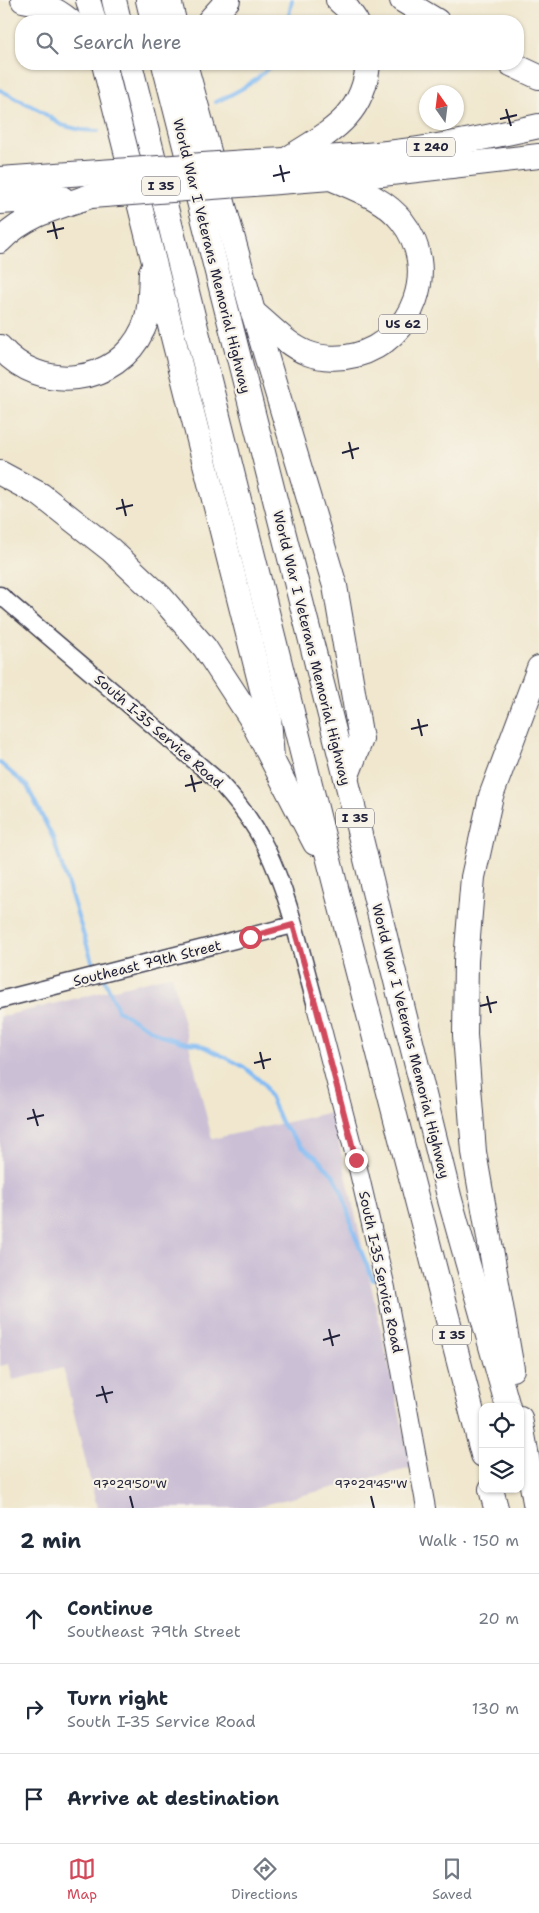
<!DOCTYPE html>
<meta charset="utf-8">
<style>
:root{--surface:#fff;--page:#f2f2f3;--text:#1f2937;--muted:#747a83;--line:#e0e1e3;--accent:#d1495b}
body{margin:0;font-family:"Shantell Sans",sans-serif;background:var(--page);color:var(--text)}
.controls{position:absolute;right:15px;bottom:15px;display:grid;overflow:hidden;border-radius:10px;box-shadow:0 1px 4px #0004}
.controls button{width:45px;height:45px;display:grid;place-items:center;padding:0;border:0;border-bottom:1px solid var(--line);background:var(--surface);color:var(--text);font:25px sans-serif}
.compass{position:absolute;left:419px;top:85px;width:45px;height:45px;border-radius:50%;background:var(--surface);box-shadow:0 1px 4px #0004;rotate:346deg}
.stop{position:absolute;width:15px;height:15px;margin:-11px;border:4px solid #d1495b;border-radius:50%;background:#fff}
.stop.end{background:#d1495b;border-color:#fff;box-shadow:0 1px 5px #0008}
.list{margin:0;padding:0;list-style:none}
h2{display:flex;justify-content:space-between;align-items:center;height:65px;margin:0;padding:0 20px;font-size:21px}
h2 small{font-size:16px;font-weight:400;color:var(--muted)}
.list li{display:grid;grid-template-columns:32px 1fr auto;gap:15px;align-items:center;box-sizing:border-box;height:90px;padding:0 20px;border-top:1px solid var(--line)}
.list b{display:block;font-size:19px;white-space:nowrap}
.list p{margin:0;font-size:16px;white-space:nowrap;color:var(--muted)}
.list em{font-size:16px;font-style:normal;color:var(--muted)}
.icon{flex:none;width:28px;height:28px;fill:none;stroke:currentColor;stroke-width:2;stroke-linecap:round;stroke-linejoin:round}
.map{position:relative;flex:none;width:539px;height:1508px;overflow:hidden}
.search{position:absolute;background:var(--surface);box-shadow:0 1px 4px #0004;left:15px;right:15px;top:15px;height:55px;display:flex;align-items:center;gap:12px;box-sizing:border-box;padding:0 18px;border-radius:20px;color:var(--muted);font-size:19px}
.sheet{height:335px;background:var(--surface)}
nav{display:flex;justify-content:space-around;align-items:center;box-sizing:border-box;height:70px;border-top:1px solid var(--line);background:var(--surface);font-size:14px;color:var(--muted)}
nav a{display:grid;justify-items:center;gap:2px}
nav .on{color:var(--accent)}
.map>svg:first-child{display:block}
</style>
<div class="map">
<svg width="539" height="1508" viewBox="0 0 539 1508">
<rect width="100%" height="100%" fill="#f7f3e8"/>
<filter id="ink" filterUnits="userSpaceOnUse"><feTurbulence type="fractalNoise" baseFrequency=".02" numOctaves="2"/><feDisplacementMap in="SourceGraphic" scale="10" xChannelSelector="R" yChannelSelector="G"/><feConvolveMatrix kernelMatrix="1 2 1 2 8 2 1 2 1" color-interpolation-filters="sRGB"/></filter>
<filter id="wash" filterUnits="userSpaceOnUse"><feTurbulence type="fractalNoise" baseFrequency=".0096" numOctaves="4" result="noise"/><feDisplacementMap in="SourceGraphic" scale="20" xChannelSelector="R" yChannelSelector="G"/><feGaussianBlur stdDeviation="1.12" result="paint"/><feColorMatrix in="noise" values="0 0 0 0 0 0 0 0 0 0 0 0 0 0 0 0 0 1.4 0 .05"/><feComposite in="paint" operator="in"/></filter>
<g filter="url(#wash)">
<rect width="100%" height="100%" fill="#f0e7ce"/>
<polygon fill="#cbbfd5" points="172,975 212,1139 332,1112 412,1468 251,1508 97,1508 63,1368 13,1380 9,1364 0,1366 0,1017"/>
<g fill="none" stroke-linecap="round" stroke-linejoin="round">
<g stroke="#83bcf4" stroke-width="4">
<polyline points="288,21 292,0"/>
<polyline points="0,90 39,110 61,125 81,130 98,131"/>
<path d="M216,102c21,-10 41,-20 56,-38"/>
<polyline points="0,763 27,786 53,838 92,961 100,970"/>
<polyline points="104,978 118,1010 124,1014 162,1036 186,1043 198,1044 233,1061 244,1067 264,1084 282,1124 302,1147 316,1157 334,1176 342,1192 355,1236 373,1280"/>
</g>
</g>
</g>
<g filter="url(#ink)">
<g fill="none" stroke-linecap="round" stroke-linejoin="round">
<g stroke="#414051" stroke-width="19">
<g id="tertiary">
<path d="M0,595l217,185c19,20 37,43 49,68 24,49 35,105 50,158"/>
<polyline points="0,1000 293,925"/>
</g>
</g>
<g stroke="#414051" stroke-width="20">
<polyline id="secondary" points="316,1006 356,1160 386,1288 426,1508"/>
</g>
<g stroke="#414051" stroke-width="26">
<g id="motorway">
<path d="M23,0c17,2 34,10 47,21"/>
<polyline points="88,0 94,21"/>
<polyline points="114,0 119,21"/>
<polyline points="148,0 153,21"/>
<polyline points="169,0 174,21"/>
<polyline points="338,0 347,8 356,21"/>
<polyline points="402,0 437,21"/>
<polyline points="209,21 228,0"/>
<polyline points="104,64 269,717 272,759"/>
<polyline points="130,64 334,880 483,1455"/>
<polyline points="164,64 346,778 450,1200 508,1407"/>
<polyline points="185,64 253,312 335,586 361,739 346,778"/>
<polyline points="511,64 539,77"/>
<path d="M286,160c41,-27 77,-41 82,-96"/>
<path d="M247,162c52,-3 105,-4 157,-11 45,-6 90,-15 135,-25"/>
<polyline points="0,179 85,173"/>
<polyline points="253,184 382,174 539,156"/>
<polyline points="0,202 62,198"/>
<path d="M0,241c25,-26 58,-34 91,-45"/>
<path d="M253,312c17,14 34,33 54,41 15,6 34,6 49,2 58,-16 84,-86 46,-134 -17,-22 -46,-32 -71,-43"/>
<path d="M0,347c40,47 117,39 143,-18 8,-17 7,-39 8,-57"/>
<polyline points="0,473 41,495 111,550 161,597 205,648 250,717 315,843"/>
<polyline points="512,1369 474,1152 465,1035 466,961 473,877 491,796 539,668"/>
<polyline points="520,1418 536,1508"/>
<polyline points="491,1489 496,1508"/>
</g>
</g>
<use href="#tertiary" stroke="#fff" stroke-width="16"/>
<use href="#secondary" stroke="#fff" stroke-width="18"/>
<use href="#motorway" stroke="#fff" stroke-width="24"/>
<g stroke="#414051" stroke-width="26" stroke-linecap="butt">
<g id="motorway-bridge">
<polyline points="85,173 247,162"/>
<polyline points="91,196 253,184"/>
</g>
</g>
<use href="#motorway-bridge" stroke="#fff" stroke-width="24"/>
</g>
</g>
<g fill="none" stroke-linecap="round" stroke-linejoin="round" filter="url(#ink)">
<polyline stroke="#d1495b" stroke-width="6" points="250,937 293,925 316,1006 356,1160"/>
</g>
<path fill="none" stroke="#22223b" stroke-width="2" d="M506,109l5,17M500,119l17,-4M280,165l4,17M273,176l17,-4M53,222l4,17M47,232l17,-4M349,442l4,17M342,453l17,-5M122,499l4,17M116,509l17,-4M418,719l4,17M411,729l17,-4M191,775l4,17M185,786l17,-4M487,996l4,17M480,1006l17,-4M260,1052l4,17M254,1063l17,-4M33,1109l5,17M27,1119l17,-4M329,1329l4,17M323,1340l17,-5M102,1386l5,17M96,1396l17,-4M130,1496l3,12M371,1496l3,12"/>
<g text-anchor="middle" stroke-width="4.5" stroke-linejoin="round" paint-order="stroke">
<g fill="#f7f3e8" stroke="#62616f" stroke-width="1">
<rect x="407" y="137.5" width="48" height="19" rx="4"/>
<rect x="142" y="176.5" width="38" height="19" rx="4"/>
<rect x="379" y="314.5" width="48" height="19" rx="4"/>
<rect x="336" y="808.5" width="38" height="19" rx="4"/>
<rect x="433" y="1325.5" width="38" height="19" rx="4"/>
</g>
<g font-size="12" font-weight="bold" fill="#22223b">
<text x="431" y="151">I 240</text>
<text x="161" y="190">I 35</text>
<text x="403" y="328">US 62</text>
<text x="355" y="822">I 35</text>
<text x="452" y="1339">I 35</text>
</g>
<g font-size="14" fill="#22223b" stroke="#f7f3e8">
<text transform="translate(212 256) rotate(76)" y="5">World War I Veterans Memorial Highway</text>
<text transform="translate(312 648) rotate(76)" y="5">World War I Veterans Memorial Highway</text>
<text transform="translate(159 731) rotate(41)" y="5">South I-35 Service Road</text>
<text transform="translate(147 963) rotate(-14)" y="5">Southeast 79th Street</text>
<text transform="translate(411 1041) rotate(76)" y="5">World War I Veterans Memorial Highway</text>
<text transform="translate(381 1272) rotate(78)" y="5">South I-35 Service Road</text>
</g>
</g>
<g font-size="12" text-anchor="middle" fill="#22223b" stroke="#f7f3e8" stroke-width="4.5" stroke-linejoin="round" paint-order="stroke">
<text x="130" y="1488">97°29'50"W</text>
<text x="371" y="1488">97°29'45"W</text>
</g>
</svg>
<div class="controls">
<button><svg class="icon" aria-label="locate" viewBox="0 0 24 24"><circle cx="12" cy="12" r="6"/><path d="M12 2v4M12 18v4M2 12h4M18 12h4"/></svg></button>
<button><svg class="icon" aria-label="layers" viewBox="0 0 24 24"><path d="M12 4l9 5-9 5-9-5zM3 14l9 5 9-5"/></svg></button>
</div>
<svg class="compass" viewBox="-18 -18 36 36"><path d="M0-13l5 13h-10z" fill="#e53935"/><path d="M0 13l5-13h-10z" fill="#747a83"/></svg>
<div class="stop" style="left:250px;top:937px"></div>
<div class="stop end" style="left:356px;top:1160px"></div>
<div class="search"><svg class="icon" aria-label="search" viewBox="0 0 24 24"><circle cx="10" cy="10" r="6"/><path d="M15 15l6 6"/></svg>Search here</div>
</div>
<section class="sheet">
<h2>2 min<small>Walk · 150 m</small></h2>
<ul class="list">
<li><svg class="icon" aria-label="ahead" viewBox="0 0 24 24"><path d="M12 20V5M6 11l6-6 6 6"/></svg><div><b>Continue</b><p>Southeast 79th Street</p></div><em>20 m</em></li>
<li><svg class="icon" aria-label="right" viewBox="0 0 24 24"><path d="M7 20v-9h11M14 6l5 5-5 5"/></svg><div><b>Turn right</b><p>South I-35 Service Road</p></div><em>130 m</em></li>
<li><svg class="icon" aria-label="arrive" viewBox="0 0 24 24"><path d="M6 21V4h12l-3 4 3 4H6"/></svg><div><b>Arrive at destination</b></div></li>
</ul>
</section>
<nav>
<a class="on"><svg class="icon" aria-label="map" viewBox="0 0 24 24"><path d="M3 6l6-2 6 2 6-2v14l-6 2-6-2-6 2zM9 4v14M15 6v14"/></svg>Map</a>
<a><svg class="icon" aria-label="directions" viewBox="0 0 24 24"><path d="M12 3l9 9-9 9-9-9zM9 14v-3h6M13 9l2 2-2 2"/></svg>Directions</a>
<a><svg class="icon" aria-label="saved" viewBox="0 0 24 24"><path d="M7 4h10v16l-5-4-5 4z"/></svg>Saved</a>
</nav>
